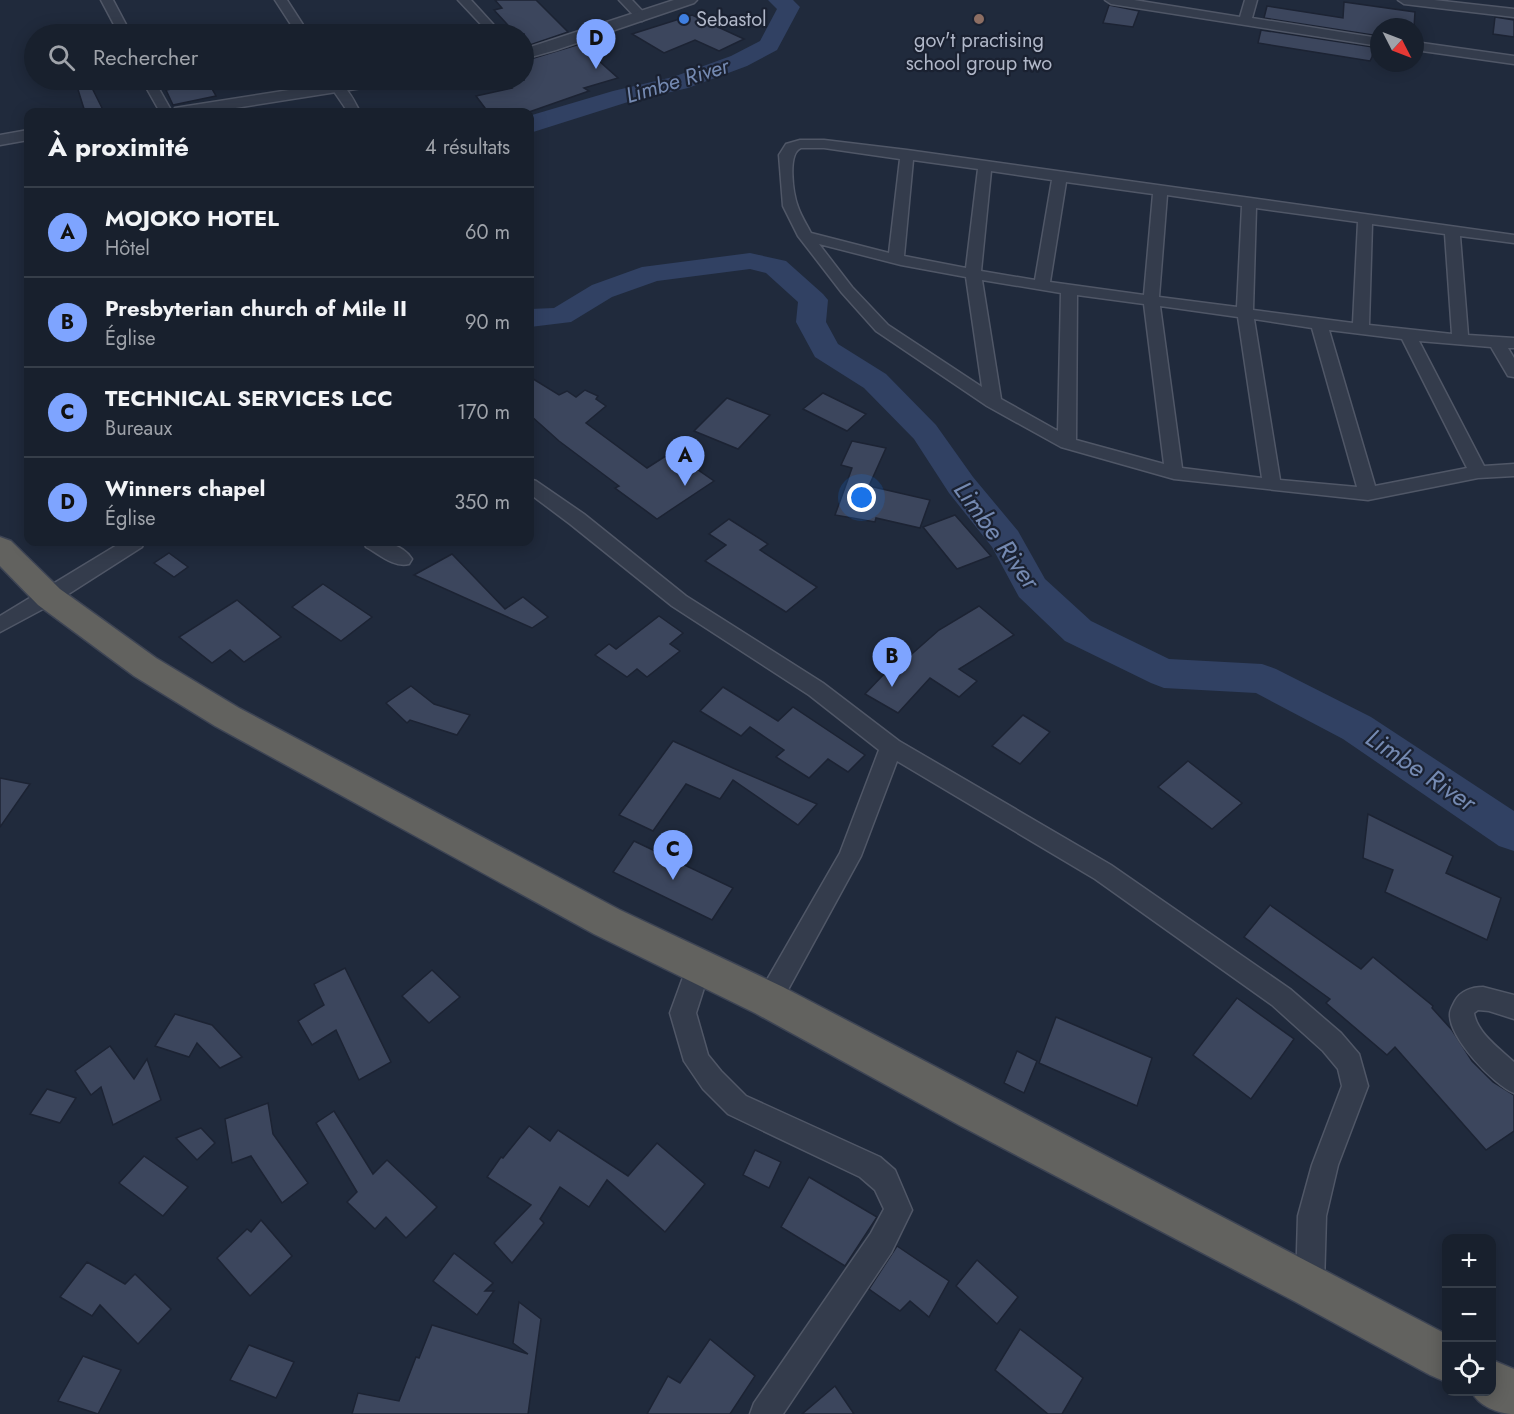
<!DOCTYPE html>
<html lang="fr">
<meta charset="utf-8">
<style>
:root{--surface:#18202d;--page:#212835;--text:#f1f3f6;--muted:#9fa3aa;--line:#363e49;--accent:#7ea4ff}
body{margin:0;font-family:Jost,sans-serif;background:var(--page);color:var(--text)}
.controls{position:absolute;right:18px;bottom:18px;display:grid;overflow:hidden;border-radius:12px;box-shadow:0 3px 15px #0003}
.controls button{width:54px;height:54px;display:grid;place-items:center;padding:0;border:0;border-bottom:2px solid var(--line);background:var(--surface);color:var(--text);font:30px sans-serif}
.compass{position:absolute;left:1370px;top:18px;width:54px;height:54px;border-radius:50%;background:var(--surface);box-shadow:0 3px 15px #0003;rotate:132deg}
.you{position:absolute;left:862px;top:498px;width:21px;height:21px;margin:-15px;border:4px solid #fff;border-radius:50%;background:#1a73e8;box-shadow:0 0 0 9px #1a73e833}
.badge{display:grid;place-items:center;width:39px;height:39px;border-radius:50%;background:var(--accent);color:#111;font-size:20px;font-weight:700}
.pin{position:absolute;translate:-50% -50px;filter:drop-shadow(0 2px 3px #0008)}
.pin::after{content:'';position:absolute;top:32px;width:21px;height:18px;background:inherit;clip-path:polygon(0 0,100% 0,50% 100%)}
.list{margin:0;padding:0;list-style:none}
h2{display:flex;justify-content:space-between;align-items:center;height:78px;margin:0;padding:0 24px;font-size:26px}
h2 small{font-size:20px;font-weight:400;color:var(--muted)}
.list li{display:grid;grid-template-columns:39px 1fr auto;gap:18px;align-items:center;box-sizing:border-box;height:90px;padding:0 24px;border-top:2px solid var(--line)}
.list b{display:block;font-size:22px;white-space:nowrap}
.list p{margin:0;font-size:20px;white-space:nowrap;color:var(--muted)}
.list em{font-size:20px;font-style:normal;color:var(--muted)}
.icon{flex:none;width:33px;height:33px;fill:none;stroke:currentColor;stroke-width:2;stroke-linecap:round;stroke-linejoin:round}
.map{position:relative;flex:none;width:1514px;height:1414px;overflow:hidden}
.search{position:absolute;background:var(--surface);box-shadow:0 3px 15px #0003;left:24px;top:24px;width:510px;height:66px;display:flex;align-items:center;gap:15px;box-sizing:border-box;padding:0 21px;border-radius:33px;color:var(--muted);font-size:22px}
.panel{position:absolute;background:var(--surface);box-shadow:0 3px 15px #0003;left:24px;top:108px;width:510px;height:438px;border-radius:12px}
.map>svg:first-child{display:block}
</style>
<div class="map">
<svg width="1514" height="1414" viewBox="0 0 1514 1414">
<rect width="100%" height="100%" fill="#202a3c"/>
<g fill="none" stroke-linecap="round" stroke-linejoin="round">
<g fill="#314163" fill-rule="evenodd">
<polygon points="768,0 793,0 800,7 777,50 747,66 688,88 628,102 530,133 530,116 532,115 613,91 673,77 731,56 760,41 777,9"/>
<polygon points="750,253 786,261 823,294 828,300 826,322 838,344 886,374 936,425 973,477 1018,531 1045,579 1091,621 1169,659 1262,664 1276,669 1371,717 1514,811 1514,851 1499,846 1343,739 1256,693 1164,688 1151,683 1065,641 1019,597 992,547 949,493 914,439 864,388 815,357 796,322 798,302 766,273 750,269 657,281 612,297 571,322 530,327 530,309 554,308 592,285 642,267"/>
</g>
</g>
<g fill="#3c465d" stroke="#1c2333" stroke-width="1.5">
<polygon points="495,0 536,0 568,32 524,47 524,34 516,34 494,10 502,8"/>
<polygon points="1344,2 1415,12 1414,27 1379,27 1379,36 1264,18 1267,6 1343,18"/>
<polygon points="1109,5 1139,11 1133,27 1103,23"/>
<polygon points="692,15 744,39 719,51 695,40 664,53 632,34"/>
<polygon points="1495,17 1514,20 1514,37 1493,34"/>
<polygon points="1261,30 1373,47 1372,57 1370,61 1258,43"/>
<polygon points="580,44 618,78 584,88 589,91 529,112 488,112 476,96 512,88 505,80 524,80 524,61"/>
<polygon points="75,80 88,80 104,112 85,112"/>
<polygon points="168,80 207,80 216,96 173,105 166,90 172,89"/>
<polygon points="530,377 559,395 567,391 576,397 585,390 598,396 596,399 606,406 586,423 647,468 672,452 714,481 657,519 615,488 619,486 559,441 530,415"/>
<polygon points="823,393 866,414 847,431 803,409"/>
<polygon points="727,398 770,415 738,449 694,431"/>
<polygon points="852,441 886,448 869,486 930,500 920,528 876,518 875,522 835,515 852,468 841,465"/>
<polygon points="955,515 991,556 957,569 923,527"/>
<polygon points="729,519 768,544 760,550 817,587 786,612 705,561 726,545 709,534"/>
<polygon points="169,553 188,567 174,577 154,563"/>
<polygon points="452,554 505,609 523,597 548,617 532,628 414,575"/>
<polygon points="323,584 372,617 341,641 292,607"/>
<polygon points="237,600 281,637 244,662 230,650 212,663 179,637"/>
<polygon points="979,606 1014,635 959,669 977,681 959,697 930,678 898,713 865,694 886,672 889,674 939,630"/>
<polygon points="659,616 683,633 670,644 680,651 647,677 637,669 627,677 595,655 609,644 616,649"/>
<polygon points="411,686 434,704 470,715 457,735 410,720 407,723 386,703"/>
<polygon points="723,687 778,721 793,707 865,755 848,772 828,759 809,778 776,757 784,750 750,727 741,736 700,711"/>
<polygon points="1023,715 1050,732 1020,764 992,746"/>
<polygon points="673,741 733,768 817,804 798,825 733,780 720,799 686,784 653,831 619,815"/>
<polygon points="1188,761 1242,803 1212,829 1158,787"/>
<polygon points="0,778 30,784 0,827"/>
<polygon points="1368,814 1453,856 1446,873 1501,898 1487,940 1385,892 1393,870 1363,858"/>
<polygon points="634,841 733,888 712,920 613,872"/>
<polygon points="1270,905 1361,969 1373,957 1433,1006 1432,1008 1452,1030 1472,1061 1493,1082 1514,1095 1514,1131 1486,1150 1395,1047 1387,1055 1326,1003 1330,999 1244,937"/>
<polygon points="345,968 391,1062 359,1080 336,1030 312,1045 298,1021 324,1005 314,984"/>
<polygon points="432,970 460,997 429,1023 402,996"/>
<polygon points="1237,998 1294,1039 1251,1099 1193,1055"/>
<polygon points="175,1014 212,1025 242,1057 220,1068 197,1043 189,1057 155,1046"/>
<polygon points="1056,1017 1152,1058 1137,1106 1039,1063"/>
<polygon points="110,1046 134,1079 147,1059 161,1100 113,1125 101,1087 91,1095 75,1071"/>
<polygon points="1017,1051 1037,1061 1024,1093 1004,1083"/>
<polygon points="47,1089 76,1098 60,1123 30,1114"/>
<polygon points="268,1103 273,1134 308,1183 282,1203 251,1156 232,1163 225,1119"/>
<polygon points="334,1111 373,1174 387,1160 437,1207 406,1238 386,1217 375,1229 347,1202 357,1192 316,1123"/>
<polygon points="529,1126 550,1141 558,1130 628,1176 657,1143 705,1184 665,1232 607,1180 589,1207 560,1187 540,1219 544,1223 512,1263 494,1243 531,1205 487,1177 501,1157 503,1158"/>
<polygon points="201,1128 215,1143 197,1160 176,1138"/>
<polygon points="755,1150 781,1162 769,1188 743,1175"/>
<polygon points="144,1156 188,1187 163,1216 119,1183"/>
<polygon points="809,1177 877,1217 845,1266 781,1227"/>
<polygon points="261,1220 292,1256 250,1296 217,1258 247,1229 251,1232"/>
<polygon points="897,1246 949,1281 929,1317 910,1301 900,1311 869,1289"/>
<polygon points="454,1253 493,1283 485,1291 494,1291 477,1315 433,1281"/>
<polygon points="977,1260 1018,1297 997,1324 956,1286"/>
<polygon points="87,1262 125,1284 135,1274 171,1309 138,1344 100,1305 92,1316 60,1297"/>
<polygon points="519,1302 541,1319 528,1414 352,1414 358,1393 399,1401 416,1357 419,1358 432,1325 528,1354 513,1343"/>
<polygon points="1020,1329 1083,1378 1062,1414 1048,1414 995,1370"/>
<polygon points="710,1339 755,1376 730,1414 647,1414 668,1376 680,1383"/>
<polygon points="249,1345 294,1362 276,1398 230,1380"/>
<polygon points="83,1356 121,1370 98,1414 58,1401"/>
<polygon points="835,1386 854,1414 802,1414"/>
</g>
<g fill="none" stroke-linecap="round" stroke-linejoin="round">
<g stroke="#505767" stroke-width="3">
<g id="minor">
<polygon points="101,0 113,0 131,34 119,34"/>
<polygon points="275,0 287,0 309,34 297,34"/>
<polygon points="458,0 471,0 502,34 490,34"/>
<polygon points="619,0 632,0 648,17 642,21 638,20"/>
<polygon points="1105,0 1134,0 1240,17 1245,0 1257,0 1252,18 1379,38 1379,46 1111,4"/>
<polygon points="1398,0 1434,0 1514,9 1514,17 1404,4"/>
<polygon points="1415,42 1514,56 1514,64 1415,50"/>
<polygon points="142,80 154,80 172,112 160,112"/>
<path d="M322,80c22,-2 29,15 38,32h-12l-15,-22z"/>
<path d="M800,140h24l83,10 607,85v8l-54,-7 8,99 46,3v10h-6l6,10v19l-6,-1 -17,-29 -72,-6 65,125 30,-2v12l-36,2 -110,22 -194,-21 -113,-32 -74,-41 -111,-75 -34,-38 -44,-57 -15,-30 -4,-51 7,-11zM801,148h23l76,11 -11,94 -78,-20c-4,-8 -10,-17 -13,-26 -5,-13 -11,-54 3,-59zM913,160l65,9 -12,99 -62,-12zM991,171l61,9 -17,100 -54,-9zM1066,182l87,12 -9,101 -94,-13zM1167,195l75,11 -5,101 -78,-10zM1256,208l102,14 -5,101 -100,-13zM1372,224l73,10 7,100 -83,-9zM819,244l82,21 65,12 16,110 -94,-62 -36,-38zM982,280l79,13 -3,138 -57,-32zM1077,295l67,9 20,160 -88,-24zM1160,306l78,11 24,161 -80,-10zM1254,319l58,9 45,159 -77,-7zM1329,330l73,9 65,129 -92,18z"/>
<polygon points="530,479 536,481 584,514 686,596 823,683 899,741 1111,865 1290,989 1341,1033 1359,1054 1368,1086 1338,1165 1326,1216 1324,1285 1320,1295 1310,1299 1300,1295 1296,1285 1298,1216 1312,1165 1342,1086 1338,1069 1323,1051 1272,1005 1095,879 897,761 861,856 778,1008 769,1012 760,1008 757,1000 760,992 840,853 879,750 809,695 672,606 570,524 530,494"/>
<polygon points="122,542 144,542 142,547 56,602 0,632 0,616"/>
<path d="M364,542c16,-2 38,1 48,17l-3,5c-15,4 -30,-10 -43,-17z"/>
<polygon points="699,955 708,958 711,966 696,1013 708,1055 721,1071 746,1096 880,1157 895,1170 912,1210 891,1253 783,1414 750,1414 754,1403 871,1233 884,1209 875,1190 860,1177 728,1114 703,1089 684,1061 670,1013 690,958"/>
<path d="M1483,987l31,8v24l-25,-8 -11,-1 -4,3c3,20 26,36 40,49v31c-21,-9 -65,-55 -64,-79 0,-4 3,-9 5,-13 5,-10 17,-14 28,-14z"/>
</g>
</g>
<g stroke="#505767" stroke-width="3">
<g id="tertiary">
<polygon points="674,0 697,0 694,3 556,50 524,59 524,49"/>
<polygon points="353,80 389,80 381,85 210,112 173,112 175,108 181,107"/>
<polygon points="28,130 28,140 0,145 0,135"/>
</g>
</g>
<g stroke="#3d4454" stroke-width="3">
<g id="trunk">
<polygon points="0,537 11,541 60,589 156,658 239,708 620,910 783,987 1446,1334 1446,1382 1430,1375 1294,1301 959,1125 755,1013 594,934 215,726 134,676 38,605 0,566"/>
<path d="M1492,1360l22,9v45c-15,0 -36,-8 -42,-22h20z"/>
</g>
</g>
<use href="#minor" fill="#343c4c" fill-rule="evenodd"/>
<use href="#tertiary" fill="#343c4c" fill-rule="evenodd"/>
<use href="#trunk" fill="#62625f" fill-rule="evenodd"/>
</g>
<circle fill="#3f7fe0" stroke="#1a2131" stroke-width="2" cx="684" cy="19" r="6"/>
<circle fill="#8d6e63" stroke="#1a2131" stroke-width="2" cx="979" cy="19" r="6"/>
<g text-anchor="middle" stroke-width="4.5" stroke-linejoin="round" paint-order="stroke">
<g font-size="20" fill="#b0b7c8" stroke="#1a2131" text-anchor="start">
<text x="696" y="26">Sebastol</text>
<text x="979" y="47" text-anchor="middle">gov't practising<tspan x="979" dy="23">school group two</tspan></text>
</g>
<g font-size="22" font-style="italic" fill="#758ab2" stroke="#1a2131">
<text transform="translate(677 80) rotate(-17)" y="8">Limbe River</text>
</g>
<g font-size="26" font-style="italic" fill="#758ab2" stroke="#1a2131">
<text transform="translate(997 535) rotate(54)" y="9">Limbe River</text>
<text transform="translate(1421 770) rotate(34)" y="9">Limbe River</text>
</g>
</g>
</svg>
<div class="controls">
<button>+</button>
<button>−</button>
<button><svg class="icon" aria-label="locate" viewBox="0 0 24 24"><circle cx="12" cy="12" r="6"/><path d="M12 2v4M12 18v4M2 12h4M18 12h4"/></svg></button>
</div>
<svg class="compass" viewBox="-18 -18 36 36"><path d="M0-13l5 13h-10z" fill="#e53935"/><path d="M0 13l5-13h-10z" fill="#9fa3aa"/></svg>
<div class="you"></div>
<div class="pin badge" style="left:685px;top:486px">A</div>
<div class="pin badge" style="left:892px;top:687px">B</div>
<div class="pin badge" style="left:673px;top:880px">C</div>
<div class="pin badge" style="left:596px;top:69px">D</div>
<div class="search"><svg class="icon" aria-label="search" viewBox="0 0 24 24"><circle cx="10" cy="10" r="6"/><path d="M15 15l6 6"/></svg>Rechercher</div>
<section class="panel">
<h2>À proximité<small>4 résultats</small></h2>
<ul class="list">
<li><span class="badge">A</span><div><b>MOJOKO HOTEL</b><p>Hôtel</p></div><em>60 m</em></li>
<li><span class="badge">B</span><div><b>Presbyterian church of Mile II</b><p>Église</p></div><em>90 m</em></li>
<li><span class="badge">C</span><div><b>TECHNICAL SERVICES LCC</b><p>Bureaux</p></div><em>170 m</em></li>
<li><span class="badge">D</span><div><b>Winners chapel</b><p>Église</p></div><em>350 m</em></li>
</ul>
</section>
</div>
